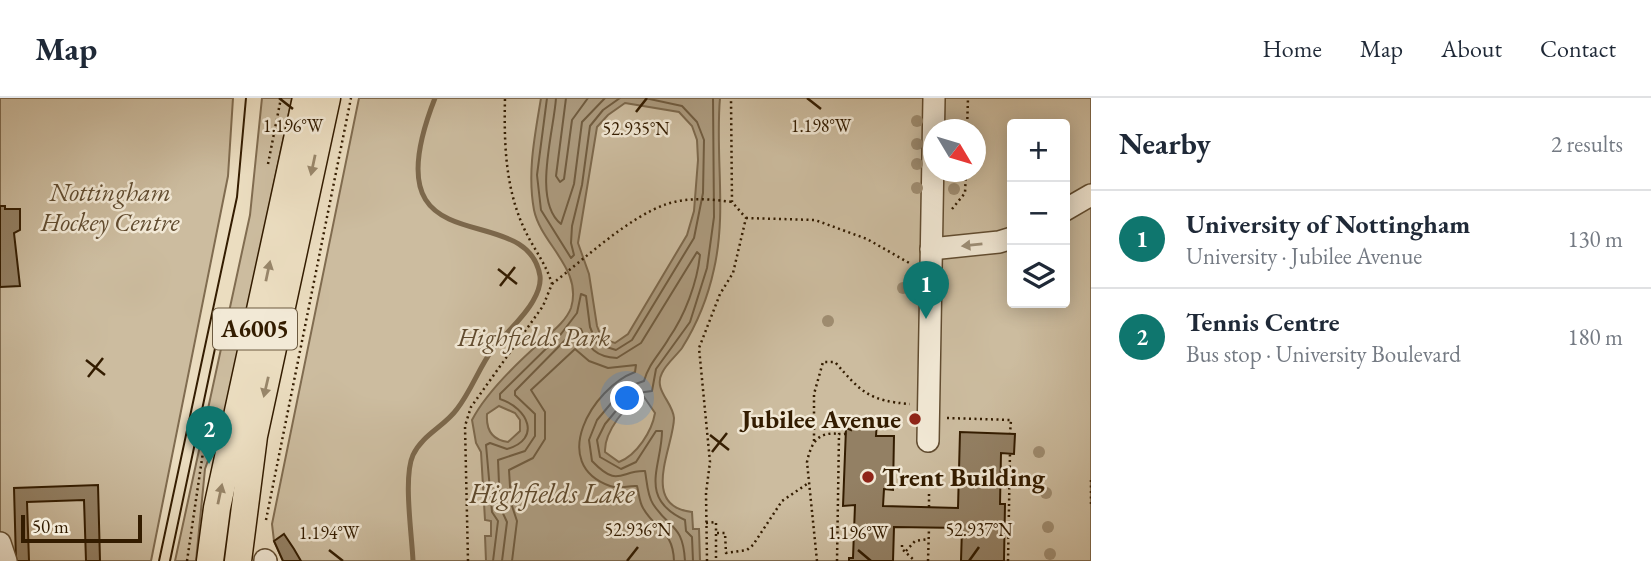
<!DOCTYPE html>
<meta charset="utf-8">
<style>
:root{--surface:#fff;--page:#f6f6f7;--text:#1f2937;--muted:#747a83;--line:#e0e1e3;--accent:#0f766e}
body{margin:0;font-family:"EB Garamond",serif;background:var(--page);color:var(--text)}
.controls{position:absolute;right:21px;top:21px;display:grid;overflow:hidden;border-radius:7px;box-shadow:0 4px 18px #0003}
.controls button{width:63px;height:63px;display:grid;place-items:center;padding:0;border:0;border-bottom:2px solid var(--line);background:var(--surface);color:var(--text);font:35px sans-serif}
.compass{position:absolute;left:923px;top:21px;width:63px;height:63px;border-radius:50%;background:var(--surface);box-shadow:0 4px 18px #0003;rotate:128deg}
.scale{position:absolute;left:21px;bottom:18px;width:121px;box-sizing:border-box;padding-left:7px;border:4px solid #331c00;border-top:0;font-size:19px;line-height:24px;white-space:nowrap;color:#331c00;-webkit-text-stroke:5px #f2e9d6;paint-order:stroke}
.you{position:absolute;left:628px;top:301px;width:24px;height:24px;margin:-18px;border:5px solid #fff;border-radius:50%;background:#1a73e8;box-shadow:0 0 0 10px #1a73e833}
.badge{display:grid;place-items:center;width:46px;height:46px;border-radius:50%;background:var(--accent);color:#fff;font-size:23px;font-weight:700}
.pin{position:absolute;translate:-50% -58px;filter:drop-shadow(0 2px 4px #0008)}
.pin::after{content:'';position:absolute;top:37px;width:24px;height:21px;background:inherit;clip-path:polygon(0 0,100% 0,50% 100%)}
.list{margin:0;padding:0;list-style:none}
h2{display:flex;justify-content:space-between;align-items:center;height:91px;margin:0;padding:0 28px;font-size:30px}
h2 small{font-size:23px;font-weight:400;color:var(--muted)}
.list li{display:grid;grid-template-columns:46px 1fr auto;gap:21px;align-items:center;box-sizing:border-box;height:98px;padding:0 28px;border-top:2px solid var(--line)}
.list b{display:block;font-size:26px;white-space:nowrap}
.list p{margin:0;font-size:23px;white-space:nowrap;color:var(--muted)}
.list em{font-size:23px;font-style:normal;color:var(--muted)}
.icon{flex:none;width:38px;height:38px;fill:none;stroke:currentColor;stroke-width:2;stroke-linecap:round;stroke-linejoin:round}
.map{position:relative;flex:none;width:1091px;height:463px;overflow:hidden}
header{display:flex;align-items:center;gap:42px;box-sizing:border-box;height:98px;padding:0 35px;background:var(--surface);border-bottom:2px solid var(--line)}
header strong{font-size:33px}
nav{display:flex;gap:38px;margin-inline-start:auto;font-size:24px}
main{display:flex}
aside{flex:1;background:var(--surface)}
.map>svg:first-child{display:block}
</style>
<header>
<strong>Map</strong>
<nav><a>Home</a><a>Map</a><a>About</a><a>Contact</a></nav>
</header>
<main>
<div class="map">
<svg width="1091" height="463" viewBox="0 0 1091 463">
<rect width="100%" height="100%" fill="#ebddc0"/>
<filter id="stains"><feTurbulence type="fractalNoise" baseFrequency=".00286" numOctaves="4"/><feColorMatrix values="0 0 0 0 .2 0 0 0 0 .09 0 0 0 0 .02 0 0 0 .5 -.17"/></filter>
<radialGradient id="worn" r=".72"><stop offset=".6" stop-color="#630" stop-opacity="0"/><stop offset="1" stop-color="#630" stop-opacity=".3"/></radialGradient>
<g fill="#ccbc9f" stroke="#806c50" stroke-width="2" fill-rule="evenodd">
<polygon points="0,0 233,0 228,78 151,463 0,463"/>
<polygon points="262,0 292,0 227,309 205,371 196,463 175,463 250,117"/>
<path d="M359,0h732v463h-808l-9,-20 -2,-17zM1012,26h53v179h-53zM934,32h42v42h-42z"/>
</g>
<path fill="#ac9b7f" stroke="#7c684c" stroke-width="2" fill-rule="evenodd" d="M541,0h179c-5,57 7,114 -6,171 -6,28 -17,55 -32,79 -6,8 -16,16 -20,25 -9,17 11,29 12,45 0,28 -35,88 18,94l1,17h6l1,32h-214l-1,-25h6v-15l-6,-1 -4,-68 -5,-9 -4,-23c15,-29 46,-58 71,-80 10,-9 23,-19 28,-32 12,-39 -30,-64 -37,-98 -7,-38 1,-75 7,-112zM625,5l54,9 13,14 5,14 1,20 -4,51 -7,24 -59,99 -13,9 -13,-4 -5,-13 -8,-52 -11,-31 19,-116 11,-12zM644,299l11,16c-3,18 -18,42 -36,49l-14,-10c-1,-19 21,-50 39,-55zM499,308l16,7 5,7v11l-12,11c-16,-2 -22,-13 -21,-28z"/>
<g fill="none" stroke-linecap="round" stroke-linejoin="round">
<g stroke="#705c40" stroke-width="2">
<polyline points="547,0 537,77 541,112 571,160 574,157 571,145 572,128 582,87 590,28 603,12 620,0"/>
<path d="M556,0c-2,33 -24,103 5,126l13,-40 8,-62 23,-24"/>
<polyline points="566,0 556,78 560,84 564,81 572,22 588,0"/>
<path d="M493,463l5,-40 -6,-9 -6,-67 4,-2 17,6c35,-10 21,-41 -7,-50v-5l61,-60 16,-21 4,-19 5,2 4,31 7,17 19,6 16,-10 62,-102 9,-45 1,-53 -7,-18 -15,-16 -37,-8"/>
<path d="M502,463l5,-39 -7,-15 -2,-47 27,-9 10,-15v-22l-20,-19v-4l62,-63 4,1c7,19 15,28 36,29l24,-15 56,-91 3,3c-3,28 -15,60 -31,83 -9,16 -20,25 -25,43l-20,7 -27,32 -8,20 3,21c27,28 28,9 53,10 2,10 2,24 8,33 17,26 30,20 32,57"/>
<path d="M512,463l5,-40 -6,-18 -2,-33 24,-12 12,-19v-27l-14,-22 44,-41 14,12 19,7 28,-3 -1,7c-43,16 -87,92 -25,114 10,4 18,-1 27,0 2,7 2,15 6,22 13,23 30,22 31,53"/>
<path d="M693,463l-1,-24 -6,-6 -1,-11c-48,-22 -23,-54 -23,-89h-6l-20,31 -15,7 -21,-12 -3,-17 8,-16 25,-30 22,-3 4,-22 34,-47 17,-54 7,-51 -1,-119"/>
</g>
<path stroke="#7c684c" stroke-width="5" d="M413,463c-1,-26 -10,-84 0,-106 9,-20 32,-29 44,-46 14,-18 22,-41 35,-59 13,-17 31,-31 41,-49 4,-7 8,-17 7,-25 -13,-81 -174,-3 -105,-178"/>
</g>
<g fill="#938064" stroke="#331c00" stroke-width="2">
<polygon points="0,108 5,108 5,111 20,111 20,132 14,135 20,188 0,189"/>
<polygon points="853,320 877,323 876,338 894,338 893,392 884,391 883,408 958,410 960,334 1015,336 1014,356 1001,355 1000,406 1005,406 1004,463 961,463 962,430 894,429 893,463 849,463 849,460 853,460 855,407 843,408 846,330 851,332"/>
<polygon points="98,387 100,463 86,463 84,402 27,404 29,463 16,463 14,390"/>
<polygon points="284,436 294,451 301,463 283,463 274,443"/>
</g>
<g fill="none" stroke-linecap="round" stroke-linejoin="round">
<g stroke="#614c30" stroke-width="24">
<g id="minor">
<polyline points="1065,112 1091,97"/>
<polyline points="931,151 999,144 1012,140"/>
<polyline points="928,343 934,0"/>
<polyline points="0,445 6,463"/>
<polyline points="265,462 266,463"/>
</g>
</g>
<g stroke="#331c00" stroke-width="29">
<g id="major">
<polyline points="210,463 217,410 306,0"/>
<polyline points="238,463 254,338 327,0"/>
</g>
</g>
<g stroke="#331c00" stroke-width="2.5" stroke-dasharray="2 3.5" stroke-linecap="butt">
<polyline points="967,32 968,0"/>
<polyline points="268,66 281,0"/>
<polyline points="952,111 965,95 966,74"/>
<polyline points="746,120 815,122 867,141 911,166"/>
<path d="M552,186c31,-24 78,-68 115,-80 21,-7 44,-5 65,-2"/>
<polyline points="947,320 1011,322 1010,336"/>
<path d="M814,343v-47l9,-32h12c26,30 34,39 75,42"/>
<polyline points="1091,382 1091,407"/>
<polyline points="929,409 929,396"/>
<polyline points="266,422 351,0"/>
<polyline points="706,425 716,424 716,463"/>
<polyline points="717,435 725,435 726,455 747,452 753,447 782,403 807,386"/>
<polyline points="902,447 902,451 915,463"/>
<polyline points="906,453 915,443 929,441"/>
<polyline points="187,463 203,354 213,322"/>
<path d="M468,463l-3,-135 6,-19 72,-101 9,-22c-6,-21 -20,-37 -29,-58 -18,-40 -19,-85 -18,-128"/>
<polyline points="707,463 706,395 710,364 699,250 720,196 733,175 746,120 732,104 731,0"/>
<path d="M817,463l-10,-99c4,-19 11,-31 32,-28"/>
<polyline points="837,463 839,336 845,336 846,328"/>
<polyline points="928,463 929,430"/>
<polyline points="1008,463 1010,355"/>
</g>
<use href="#minor" stroke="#f2e9d6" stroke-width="21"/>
<use href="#major" stroke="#ebddc0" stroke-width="26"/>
<g stroke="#331c00" stroke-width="2">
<polyline points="159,463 237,99 246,0"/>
<polyline points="170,463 217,241"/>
</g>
</g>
<g fill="#9f8d71">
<circle cx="917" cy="23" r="6"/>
<circle cx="917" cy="46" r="6"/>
<circle cx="917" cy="66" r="6"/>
<circle cx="917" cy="90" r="6"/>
<circle cx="954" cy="91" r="6"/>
<circle cx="903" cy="190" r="6"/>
<circle cx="828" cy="223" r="6"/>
<circle cx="1039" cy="354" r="6"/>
<circle cx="1046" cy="395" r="6"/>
<circle cx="1048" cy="429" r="6"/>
<circle cx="1050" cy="456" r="6"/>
</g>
<defs><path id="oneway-solid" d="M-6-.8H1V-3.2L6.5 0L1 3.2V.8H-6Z" transform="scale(1.75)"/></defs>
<g fill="#98866a">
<use href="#oneway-solid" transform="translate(313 67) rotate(102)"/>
<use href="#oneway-solid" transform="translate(268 173) rotate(-78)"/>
<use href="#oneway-solid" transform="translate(266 289) rotate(103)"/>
<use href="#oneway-solid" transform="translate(220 396) rotate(-78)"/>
</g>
<use fill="#9c8d76" href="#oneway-solid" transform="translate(972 147) rotate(174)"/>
<path fill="none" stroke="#331c00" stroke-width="2.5" d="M279,0l14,11M807,0l14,11M636,14l11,-14M498,171l19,15M500,188l15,-19M86,262l19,15M88,279l15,-19M710,337l19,15M712,354l15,-19M329,452l14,11M858,452l13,11M627,463l11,-14M969,463l10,-14"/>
<g fill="#8f2418" stroke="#f2e9d6" stroke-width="2.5">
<circle cx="915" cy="321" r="7"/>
<circle cx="868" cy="379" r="7"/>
</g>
<g text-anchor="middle" stroke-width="5" stroke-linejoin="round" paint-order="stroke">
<rect fill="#f2e9d6" stroke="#6c5a40" stroke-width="2" x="213" y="210.5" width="84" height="41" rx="5"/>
<g font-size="24" font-weight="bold" fill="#331c00">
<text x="255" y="239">A6005</text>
</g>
<g font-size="26" font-style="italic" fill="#614c30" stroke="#f2e9d6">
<text x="110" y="103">Nottingham<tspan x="110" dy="30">Hockey Centre</tspan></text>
<text x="534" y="248">Highfields Park</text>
</g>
<g font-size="26" font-weight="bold" fill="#331c00" stroke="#f2e9d6" text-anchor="end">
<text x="901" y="330">Jubilee Avenue</text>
<text x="882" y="388" text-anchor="start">Trent Building</text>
</g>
<g font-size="28" font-style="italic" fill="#5d482c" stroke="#f2e9d6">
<text x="552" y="405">Highfields Lake</text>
</g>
</g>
<g font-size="18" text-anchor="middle" fill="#331c00" stroke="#f2e9d6" stroke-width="5" stroke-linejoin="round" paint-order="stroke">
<text x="821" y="34">1.198°W</text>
<text x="293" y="34">1.196°W</text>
<text x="636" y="37">52.935°N</text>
<text x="638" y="438">52.936°N</text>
<text x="979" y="438">52.937°N</text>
<text x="329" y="441">1.194°W</text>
<text x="858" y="441">1.196°W</text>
</g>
<rect width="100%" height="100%" filter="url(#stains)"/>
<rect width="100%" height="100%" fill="url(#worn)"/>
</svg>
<div class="controls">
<button>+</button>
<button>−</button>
<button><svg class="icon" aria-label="layers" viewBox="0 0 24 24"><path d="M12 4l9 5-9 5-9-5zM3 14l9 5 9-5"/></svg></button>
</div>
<svg class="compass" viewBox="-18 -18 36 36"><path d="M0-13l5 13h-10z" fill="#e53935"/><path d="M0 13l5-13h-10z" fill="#747a83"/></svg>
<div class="scale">50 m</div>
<div class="you"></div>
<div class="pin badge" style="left:926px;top:221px">1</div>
<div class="pin badge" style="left:209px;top:366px">2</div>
</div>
<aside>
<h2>Nearby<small>2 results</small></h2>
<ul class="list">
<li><span class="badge">1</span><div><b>University of Nottingham</b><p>University · Jubilee Avenue</p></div><em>130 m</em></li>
<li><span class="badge">2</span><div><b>Tennis Centre</b><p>Bus stop · University Boulevard</p></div><em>180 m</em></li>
</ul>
</aside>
</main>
